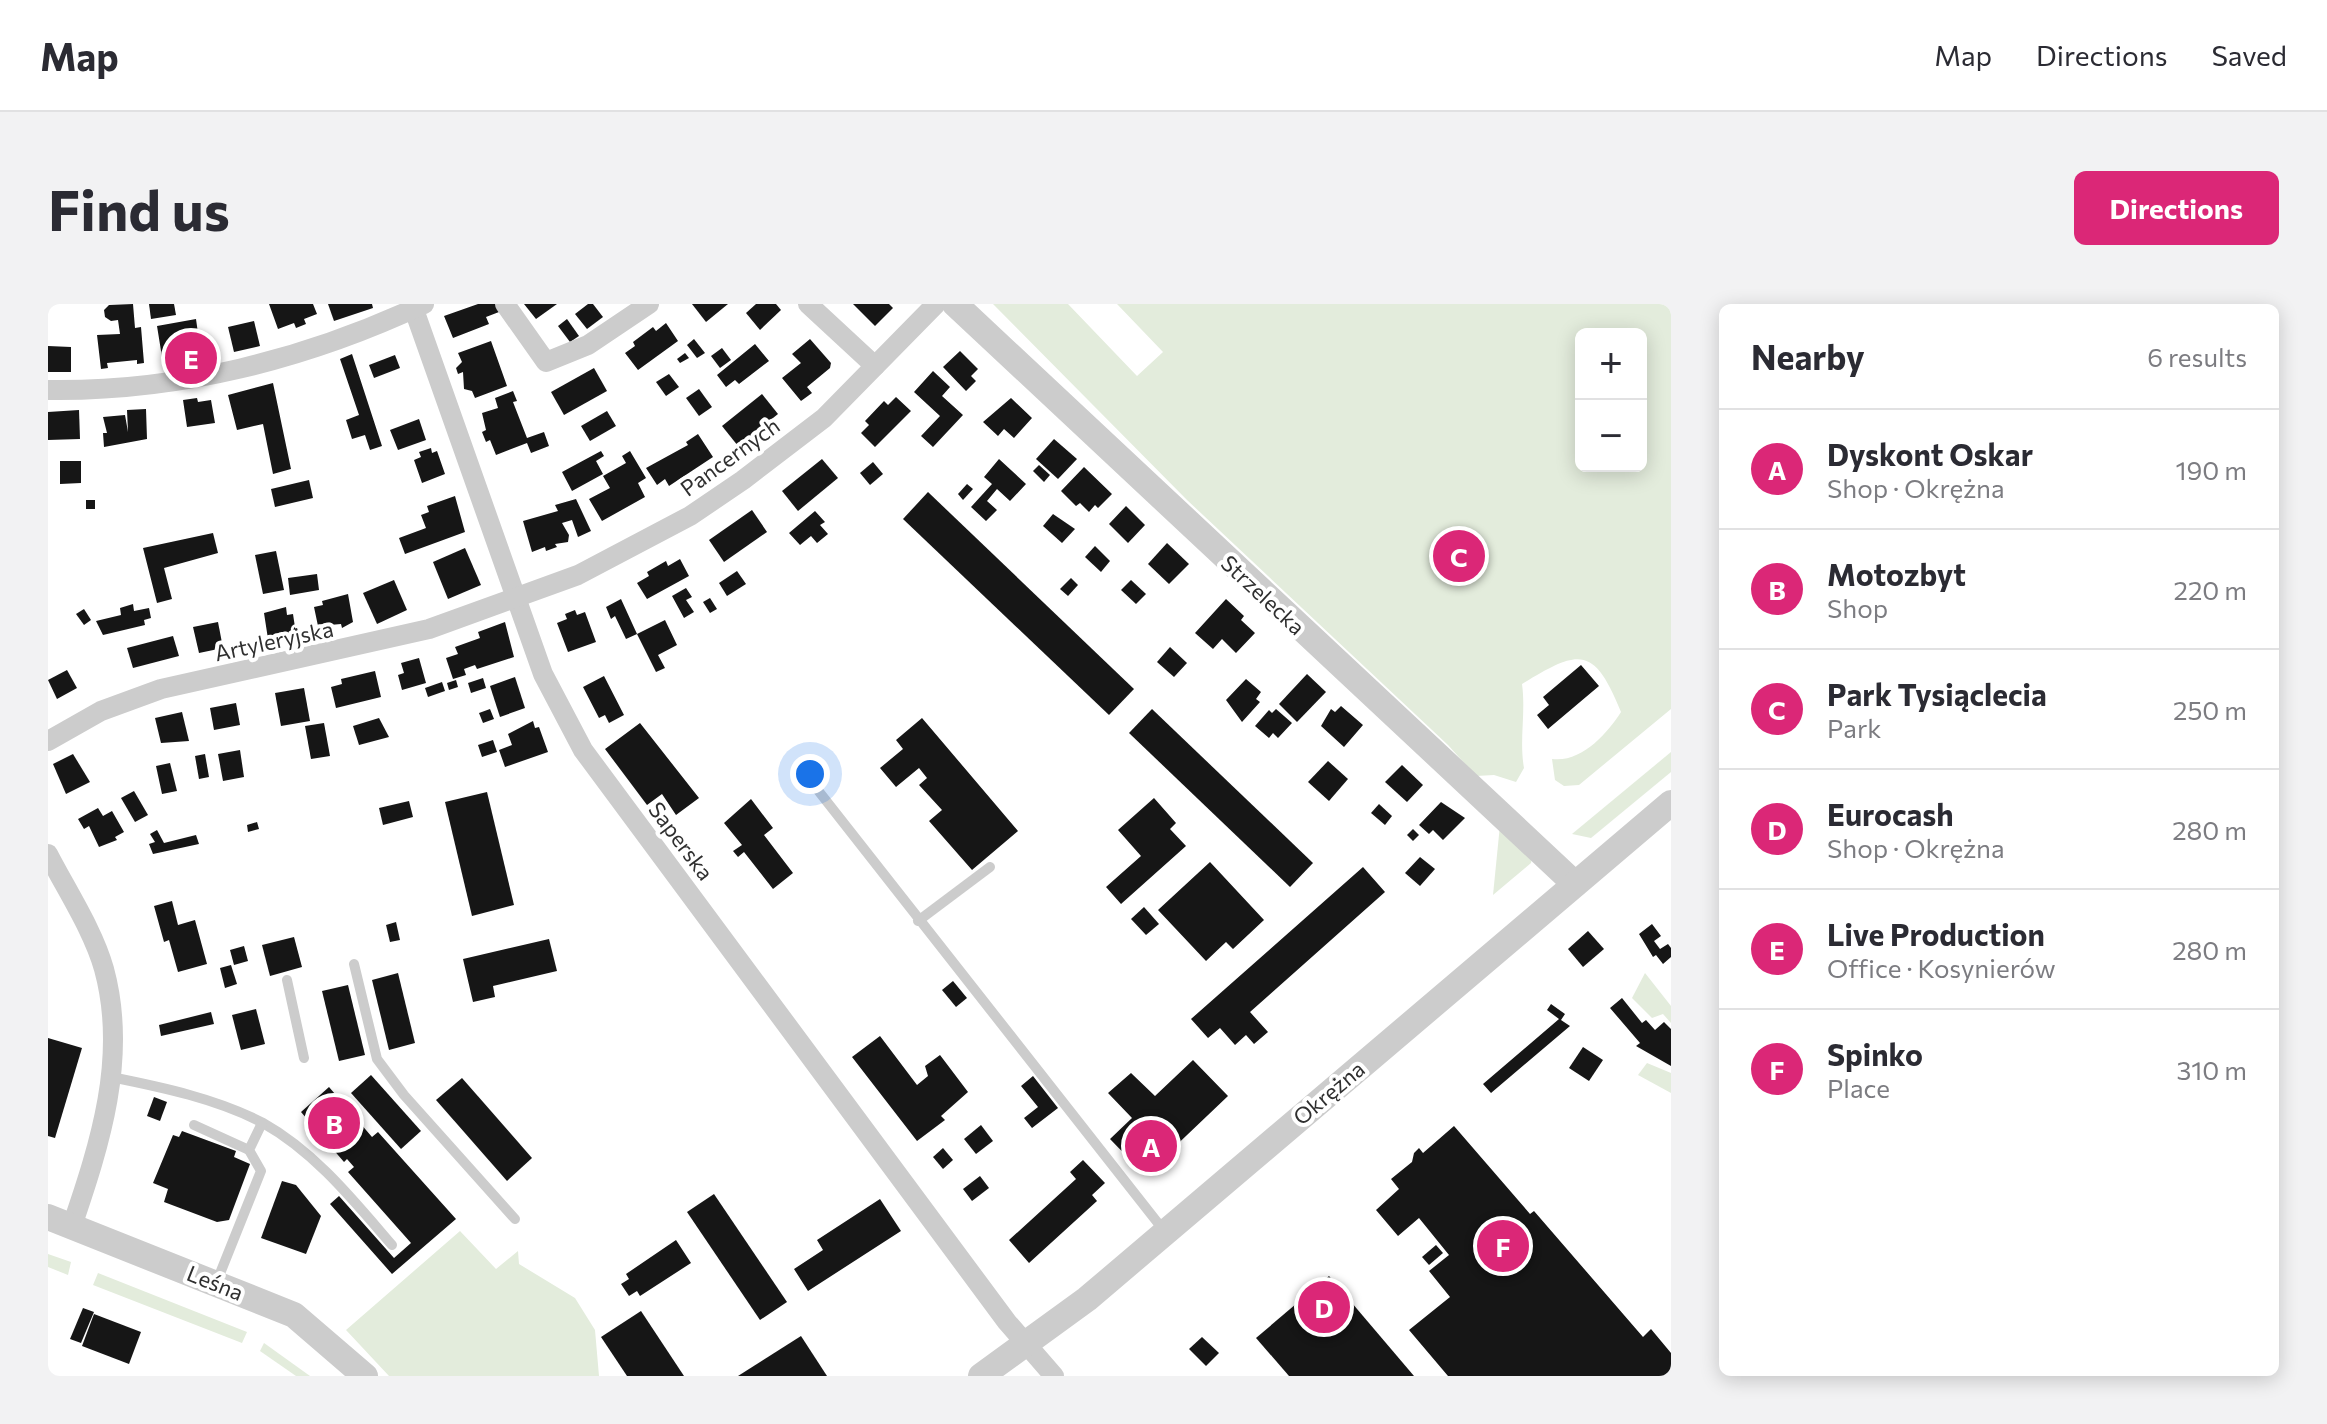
<!DOCTYPE html>
<meta charset="utf-8">
<style>
:root{--surface:#fff;--page:#f2f2f3;--text:#2b2b33;--muted:#7c7c81;--line:#e1e1e2;--accent:#db2777}
body{margin:0;font-family:Commissioner,sans-serif;background:var(--page);color:var(--text)}
.controls{position:absolute;right:24px;top:24px;display:grid;overflow:hidden;border-radius:12px;box-shadow:0 4px 20px #0003}
.controls button{width:72px;height:72px;display:grid;place-items:center;padding:0;border:0;border-bottom:2px solid var(--line);background:var(--surface);color:var(--text);font:40px sans-serif}
.you{position:absolute;left:762px;top:470px;width:28px;height:28px;margin:-20px;border:6px solid #fff;border-radius:50%;background:#1a73e8;box-shadow:0 0 0 12px #1a73e833}
.badge{display:grid;place-items:center;width:52px;height:52px;border-radius:50%;background:var(--accent);color:#fff;font-size:26px;font-weight:700}
.pin{position:absolute;translate:-50% -50%;border:4px solid #fff;box-shadow:0 2px 8px #0006}
.list{margin:0;padding:0;list-style:none}
h2{display:flex;justify-content:space-between;align-items:center;height:104px;margin:0;padding:0 32px;font-size:34px}
h2 small{font-size:26px;font-weight:400;color:var(--muted)}
.list li{display:grid;grid-template-columns:52px 1fr auto;gap:24px;align-items:center;box-sizing:border-box;height:120px;padding:0 32px;border-top:2px solid var(--line)}
.list b{display:block;font-size:30px;white-space:nowrap}
.list p{margin:0;font-size:26px;white-space:nowrap;color:var(--muted)}
.list em{font-size:26px;font-style:normal;color:var(--muted)}
.map{position:relative;flex:none;width:1623px;height:1072px;overflow:hidden;border-radius:12px}
header{display:flex;align-items:center;gap:48px;box-sizing:border-box;height:112px;padding:0 40px;background:var(--surface);border-bottom:2px solid var(--line)}
header strong{font-size:38px}
nav{display:flex;gap:44px;margin-inline-start:auto;font-size:28px}
.intro{display:flex;align-items:center;justify-content:space-between;box-sizing:border-box;height:192px;padding:0 48px}
h1{margin:0;font-size:56px}
.button{padding:20px 36px;border-radius:12px;background:var(--accent);color:#fff;font-size:28px;font-weight:700}
main{display:flex;gap:48px;padding:0 48px}
aside{flex:1;background:var(--surface);border-radius:12px;box-shadow:0 4px 20px #0003}
.map>svg:first-child{display:block}
</style>
<header>
<strong>Map</strong>
<nav><a>Map</a><a>Directions</a><a>Saved</a></nav>
</header>
<div class="intro"><h1>Find us</h1><a class="button">Directions</a></div>
<main>
<div class="map">
<svg width="1623" height="1072" viewBox="0 0 1623 1072">
<rect width="100%" height="100%" fill="#fff"/>
<g fill="#e3ecdc" fill-rule="evenodd">
<path d="M945,0h75l69,72 26,-24 -46,-48h554v405l-92,76 -15,1 -9,-6 -3,-21c29,4 55,-25 69,-47 -27,-67 -42,-63 -99,-28 4,29 -3,56 2,84l-8,14 -22,-7 -18,1 -28,-31 -261,-245zM1533,30h60v132h-60z"/>
<polygon points="1623,448 1623,468 1543,534 1524,530"/>
<polygon points="1453,511 1484,554 1483,559 1445,591"/>
<polygon points="1597,669 1623,702 1623,719 1615,710 1604,714 1584,694"/>
<polygon points="1599,759 1623,769 1623,789 1590,771"/>
<polygon points="412,927 448,965 470,947 471,960 527,994 547,1026 551,1072 341,1072 298,1026"/>
<polygon points="0,950 23,958 20,971 0,963"/>
<polygon points="50,969 199,1028 194,1039 45,981"/>
<polygon points="216,1039 262,1072 248,1072 212,1047"/>
</g>
<g fill="#161616">
<polygon points="85,0 87,24 93,23 96,59 89,60 89,56 59,59 60,64 53,65 49,31 72,30 70,16 63,17 57,13 56,6 61,1"/>
<polygon points="101,0 126,0 128,11 103,15"/>
<polygon points="221,0 265,0 269,10 256,15 258,20 248,24 246,19 230,25"/>
<polygon points="280,0 324,0 325,4 286,17"/>
<polygon points="430,0 448,0 451,8 438,13 441,20 405,34 396,12"/>
<polygon points="476,0 509,0 488,15"/>
<polygon points="540,0 545,0 555,13 539,25 527,10"/>
<polygon points="644,0 680,0 658,18"/>
<polygon points="708,0 728,0 733,6 712,26 698,9"/>
<polygon points="805,0 841,0 845,4 827,22"/>
<polygon points="148,15 154,58 134,61 132,50 114,53 109,22"/>
<polygon points="519,15 531,32 522,38 510,22"/>
<polygon points="206,17 212,42 186,48 180,23"/>
<polygon points="618,19 630,37 590,66 577,49 587,42 585,38 605,23 608,27"/>
<polygon points="646,35 657,49 649,54 639,41"/>
<polygon points="762,35 783,59 782,64 759,83 764,89 753,97 734,74 753,59 744,50"/>
<polygon points="443,37 459,82 427,94 424,87 416,85 415,68 410,70 408,64 414,58 410,49"/>
<polygon points="707,40 721,57 691,80 687,76 678,83 669,71"/>
<polygon points="0,42 23,43 23,68 0,68"/>
<polygon points="674,44 683,56 672,64 663,52"/>
<polygon points="912,47 930,65 923,72 928,77 918,87 895,63"/>
<polygon points="637,49 641,54 632,59 629,55"/>
<polygon points="304,50 334,142 322,146 317,131 304,135 298,116 311,111 292,55"/>
<polygon points="347,51 352,64 326,74 321,61"/>
<polygon points="546,64 559,87 516,111 503,88"/>
<polygon points="885,67 902,83 894,92 915,111 885,143 873,132 892,112 866,88"/>
<polygon points="621,70 631,83 618,92 608,78"/>
<polygon points="225,79 243,165 225,170 215,120 189,126 180,91"/>
<polygon points="651,85 664,103 651,112 638,94"/>
<polygon points="465,87 469,97 465,98 479,134 496,128 501,142 483,149 479,139 448,151 442,136 438,138 434,128 438,126 434,109 450,104 447,94"/>
<polygon points="714,90 730,110 690,142 674,122"/>
<polygon points="848,93 863,107 827,143 813,129 821,121 817,117 836,97 840,101"/>
<polygon points="149,94 150,98 163,96 167,119 139,123 135,96"/>
<polygon points="963,94 984,114 966,134 956,125 950,132 935,118"/>
<polygon points="98,105 99,135 56,143 55,129 59,129 55,113 77,111 80,128 79,106"/>
<polygon points="31,106 32,135 0,136 0,108"/>
<polygon points="559,107 568,122 542,137 533,122"/>
<polygon points="371,115 378,136 350,146 342,126"/>
<polygon points="650,130 665,153 621,182 617,175 609,181 598,164 640,141 638,138"/>
<polygon points="1006,135 1029,155 1010,175 988,155"/>
<polygon points="383,144 384,149 389,147 397,170 374,179 366,156 373,153 371,148"/>
<polygon points="553,147 556,152 548,157 555,170 524,187 514,168"/>
<polygon points="582,147 598,174 590,179 597,193 554,217 541,195 562,184 555,172 578,159 574,152"/>
<polygon points="774,155 790,174 750,207 734,187"/>
<polygon points="951,155 978,180 962,197 949,185 939,197 949,206 938,217 923,203 944,180 936,173"/>
<polygon points="12,157 33,157 33,179 12,180"/>
<polygon points="825,158 835,170 822,181 812,169"/>
<polygon points="991,161 1002,171 996,178 985,167"/>
<polygon points="1036,163 1064,190 1050,204 1047,201 1041,208 1032,199 1028,202 1013,187"/>
<polygon points="261,176 265,194 227,203 223,185"/>
<polygon points="919,180 925,185 915,196 910,190"/>
<polygon points="880,188 1086,385 1061,411 855,215"/>
<polygon points="407,192 417,228 357,250 351,234 378,224 373,211 381,208 379,202"/>
<polygon points="528,195 543,227 530,233 524,216 514,219 521,231 520,238 507,240 509,243 498,247 497,243 484,248 475,217 510,207 507,201"/>
<rect x="38" y="196" width="9" height="9"/>
<polygon points="1078,202 1097,221 1080,239 1061,220"/>
<polygon points="704,206 719,228 676,258 661,236"/>
<polygon points="767,207 777,218 772,221 780,230 769,239 763,232 752,241 741,229"/>
<polygon points="1005,210 1027,225 1014,239 995,222"/>
<polygon points="165,229 170,249 116,264 124,295 109,299 95,244"/>
<polygon points="1119,239 1141,260 1121,280 1100,260"/>
<polygon points="1047,242 1062,257 1053,268 1037,253"/>
<polygon points="417,244 433,281 400,295 385,258"/>
<polygon points="228,247 236,286 215,290 207,251"/>
<polygon points="632,255 641,272 599,295 589,279 601,272 599,268 618,257 620,262"/>
<polygon points="689,267 698,280 679,292 671,279"/>
<polygon points="269,270 271,286 242,291 240,274"/>
<polygon points="1023,274 1030,281 1020,292 1012,285"/>
<polygon points="346,276 359,306 329,320 315,289"/>
<polygon points="1083,276 1098,290 1088,300 1073,286"/>
<polygon points="638,284 644,293 638,296 646,308 636,314 624,292"/>
<polygon points="300,290 305,318 294,324 293,320 270,322 266,303 275,301 274,297"/>
<polygon points="662,294 669,305 662,309 655,298"/>
<polygon points="573,295 589,330 617,316 629,341 610,351 617,364 608,368 589,330 578,335 567,312 563,315 558,303"/>
<polygon points="1178,295 1196,312 1193,316 1207,329 1188,349 1174,335 1165,345 1147,329"/>
<polygon points="85,300 86,307 101,304 103,314 96,316 97,321 55,331 48,317 73,311 72,304"/>
<polygon points="238,303 239,311 245,310 248,330 220,335 216,309"/>
<polygon points="36,305 43,316 36,321 28,310"/>
<polygon points="527,306 529,311 537,308 548,338 520,348 509,319 519,315 517,310"/>
<polygon points="170,318 175,344 151,349 145,323"/>
<polygon points="457,318 466,353 429,365 427,361 416,365 418,371 405,375 398,354 410,350 407,343 432,334 430,328"/>
<polygon points="125,332 131,352 85,364 79,344"/>
<polygon points="1122,343 1139,359 1126,373 1109,358"/>
<polygon points="371,354 378,379 354,386 350,371 356,369 353,359"/>
<polygon points="1533,361 1551,382 1500,425 1489,411 1501,401 1495,393"/>
<polygon points="19,366 29,384 9,395 0,376"/>
<polygon points="327,367 333,393 288,404 283,383 294,380 293,375"/>
<polygon points="1259,370 1278,388 1249,418 1231,400"/>
<polygon points="556,372 576,411 561,419 557,411 551,414 535,383"/>
<polygon points="467,373 477,404 452,413 442,382"/>
<polygon points="435,374 438,384 423,389 420,379"/>
<polygon points="1198,375 1213,388 1208,395 1212,398 1194,418 1178,396"/>
<polygon points="408,376 410,383 401,386 399,379"/>
<polygon points="394,378 397,387 380,393 377,384"/>
<polygon points="256,384 262,417 233,422 227,389"/>
<polygon points="188,399 192,421 166,426 162,404"/>
<polygon points="1293,402 1315,421 1296,443 1273,422 1283,405 1287,408"/>
<polygon points="442,405 446,415 435,419 431,409"/>
<polygon points="1104,405 1265,559 1242,583 1081,429"/>
<polygon points="1228,405 1244,419 1230,434 1225,429 1221,434 1207,422 1221,406 1224,409"/>
<polygon points="134,408 141,437 113,439 107,414"/>
<polygon points="331,414 341,433 311,441 305,422"/>
<polygon points="874,414 970,527 924,566 881,517 894,506 871,481 879,474 871,464 848,483 832,464 855,445 848,436"/>
<polygon points="485,417 487,424 491,423 500,448 457,463 451,446 464,441 460,430"/>
<polygon points="276,419 282,452 263,455 257,422"/>
<polygon points="592,419 651,494 628,511 614,490 599,501 557,445"/>
<polygon points="445,436 449,448 434,453 430,441"/>
<polygon points="192,446 196,473 175,477 170,450"/>
<polygon points="25,450 42,478 18,490 5,460"/>
<polygon points="157,450 161,473 151,475 147,452"/>
<polygon points="1280,457 1300,475 1281,497 1260,478"/>
<polygon points="122,459 129,487 114,490 108,462"/>
<polygon points="1354,461 1375,481 1359,498 1337,478"/>
<polygon points="86,487 100,511 87,518 73,494"/>
<polygon points="439,488 466,601 424,612 397,498"/>
<polygon points="1106,494 1128,519 1122,525 1138,542 1073,600 1058,583 1093,552 1070,526"/>
<polygon points="703,495 725,524 716,531 745,569 725,585 696,548 690,553 685,547 694,541 676,519"/>
<polygon points="361,497 365,513 335,521 331,504"/>
<polygon points="1393,498 1417,514 1395,536 1385,526 1381,530 1371,521"/>
<polygon points="1331,500 1344,512 1337,521 1323,509"/>
<polygon points="50,504 55,512 64,507 76,528 67,533 69,536 51,543 41,522 36,525 30,515"/>
<polygon points="209,518 211,525 200,528 199,521"/>
<polygon points="1365,525 1371,531 1365,537 1359,531"/>
<polygon points="109,526 116,539 148,531 151,540 105,550 101,540 107,538 102,530"/>
<polygon points="1372,553 1387,565 1372,582 1357,569"/>
<polygon points="1162,558 1216,616 1185,645 1178,638 1158,657 1110,606"/>
<polygon points="1315,563 1337,588 1202,708 1220,728 1206,740 1198,731 1187,741 1172,724 1160,734 1143,715"/>
<polygon points="124,597 130,621 147,616 159,660 130,668 121,636 116,638 106,602"/>
<polygon points="1096,603 1111,620 1098,631 1083,615"/>
<polygon points="348,618 352,636 342,638 338,621"/>
<polygon points="1604,620 1613,632 1606,637 1612,645 1620,640 1623,644 1623,653 1615,660 1608,651 1605,653 1591,630"/>
<polygon points="1540,627 1556,645 1535,663 1520,645"/>
<polygon points="246,633 254,663 222,672 214,641"/>
<polygon points="501,635 509,667 445,682 447,693 425,698 415,655"/>
<polygon points="196,642 200,657 186,661 182,646"/>
<polygon points="183,661 189,680 177,684 172,664"/>
<polygon points="350,669 367,739 341,746 324,676"/>
<polygon points="905,677 919,694 908,703 894,686"/>
<polygon points="300,681 317,751 291,757 274,687"/>
<polygon points="1574,694 1594,719 1598,716 1607,726 1616,718 1623,725 1623,762 1588,742 1592,739 1562,704"/>
<polygon points="1503,700 1517,710 1513,716 1522,722 1443,789 1435,780 1511,715 1499,706"/>
<polygon points="208,705 217,740 193,746 184,711"/>
<polygon points="163,708 166,720 113,732 111,721"/>
<polygon points="832,732 869,781 880,772 877,762 892,751 920,788 893,812 897,816 869,837 804,753"/>
<polygon points="0,734 34,744 7,834 0,832"/>
<polygon points="1535,743 1555,756 1541,777 1521,764"/>
<polygon points="1145,756 1180,792 1097,871 1062,835 1084,814 1060,789 1083,769 1107,792"/>
<polygon points="323,771 373,827 353,845 303,789"/>
<polygon points="985,772 1010,804 984,824 976,814 990,803 973,782"/>
<polygon points="414,774 484,854 459,877 388,796"/>
<polygon points="281,783 324,833 330,828 408,915 344,970 282,900 291,892 346,954 363,939 300,868 306,863 299,855 296,858 253,808"/>
<polygon points="106,793 119,798 112,817 99,812"/>
<polygon points="933,821 945,837 928,850 916,835"/>
<polygon points="1406,822 1482,910 1486,907 1595,1033 1603,1025 1623,1049 1623,1072 1400,1072 1361,1026 1402,993 1381,967 1401,951 1371,914 1350,932 1328,906 1351,885 1343,875 1364,858 1366,849 1371,844 1375,849"/>
<polygon points="134,827 188,847 186,853 202,860 181,916 169,918 116,898 120,885 105,879 125,831 131,833"/>
<polygon points="895,844 905,856 895,865 885,853"/>
<polygon points="1035,856 1057,879 1044,891 1049,897 981,959 961,936 1028,875 1022,868"/>
<polygon points="932,872 941,884 924,897 915,885"/>
<polygon points="234,877 248,881 273,912 258,950 213,934"/>
<polygon points="666,890 739,998 712,1016 639,908"/>
<polygon points="832,895 853,927 760,987 746,965 775,946 769,936"/>
<polygon points="628,936 643,959 592,992 589,987 581,992 573,980 581,975 578,970"/>
<polygon points="1388,941 1395,949 1381,961 1374,953"/>
<polygon points="1281,972 1366,1072 1241,1072 1208,1034"/>
<polygon points="35,1004 46,1008 33,1039 22,1035"/>
<polygon points="593,1007 636,1072 579,1072 553,1033"/>
<polygon points="46,1010 93,1028 81,1060 34,1042"/>
<polygon points="753,1032 779,1072 690,1072"/>
<polygon points="1154,1033 1171,1049 1158,1062 1141,1045"/>
</g>
<g fill="none" stroke-linecap="round" stroke-linejoin="round">
<g stroke="#ccc" stroke-width="10">
<polyline points="765,480 1117,928"/>
<polyline points="870,617 942,563"/>
<polyline points="306,660 329,755 356,791 467,915"/>
<polyline points="239,676 256,754"/>
<path d="M63,773c50,10 107,22 152,46 52,29 91,78 129,122"/>
<polyline points="146,821 201,846"/>
<polyline points="169,977 213,867 201,846 214,819"/>
</g>
<g stroke="#ccc" stroke-width="20">
<polyline points="364,0 495,370 535,446 959,1018 1006,1072"/>
<polyline points="457,0 498,58 540,41 601,0"/>
<polyline points="760,0 827,62"/>
<path d="M0,86c130,2 259,-31 376,-86"/>
<polyline points="0,437 53,407 113,385 381,325 530,271 642,212 695,176 776,114 888,0"/>
<path d="M0,550c19,37 45,76 56,115 24,88 -4,175 -32,257"/>
</g>
<g stroke="#ccc" stroke-width="26">
<polyline points="907,0 1527,580"/>
<polyline points="0,913 246,1011 317,1072"/>
<polyline points="933,1072 1039,995 1623,499"/>
</g>
</g>
<g text-anchor="middle" stroke-width="8" stroke-linejoin="round" paint-order="stroke">
<g font-size="22" fill="#2f2f2f" stroke="#fff">
<text transform="translate(682 153) rotate(-36)" y="8">Pancernych</text>
<text transform="translate(1215 291) rotate(43)" y="8">Strzelecka</text>
<text transform="translate(226 337) rotate(-12)" y="8">Artyleryjska</text>
<text transform="translate(633 537) rotate(53)" y="8">Saperska</text>
<text transform="translate(1281 789) rotate(-40)" y="8">Okrężna</text>
<text transform="translate(167 979) rotate(22)" y="8">Leśna</text>
</g>
</g>
</svg>
<div class="controls">
<button>+</button>
<button>−</button>
</div>
<div class="you"></div>
<div class="pin badge" style="left:1103px;top:842px">A</div>
<div class="pin badge" style="left:286px;top:819px">B</div>
<div class="pin badge" style="left:1411px;top:252px">C</div>
<div class="pin badge" style="left:1276px;top:1003px">D</div>
<div class="pin badge" style="left:143px;top:54px">E</div>
<div class="pin badge" style="left:1455px;top:942px">F</div>
</div>
<aside>
<h2>Nearby<small>6 results</small></h2>
<ul class="list">
<li><span class="badge">A</span><div><b>Dyskont Oskar</b><p>Shop · Okrężna</p></div><em>190 m</em></li>
<li><span class="badge">B</span><div><b>Motozbyt</b><p>Shop</p></div><em>220 m</em></li>
<li><span class="badge">C</span><div><b>Park Tysiąclecia</b><p>Park</p></div><em>250 m</em></li>
<li><span class="badge">D</span><div><b>Eurocash</b><p>Shop · Okrężna</p></div><em>280 m</em></li>
<li><span class="badge">E</span><div><b>Live Production</b><p>Office · Kosynierów</p></div><em>280 m</em></li>
<li><span class="badge">F</span><div><b>Spinko</b><p>Place</p></div><em>310 m</em></li>
</ul>
</aside>
</main>
